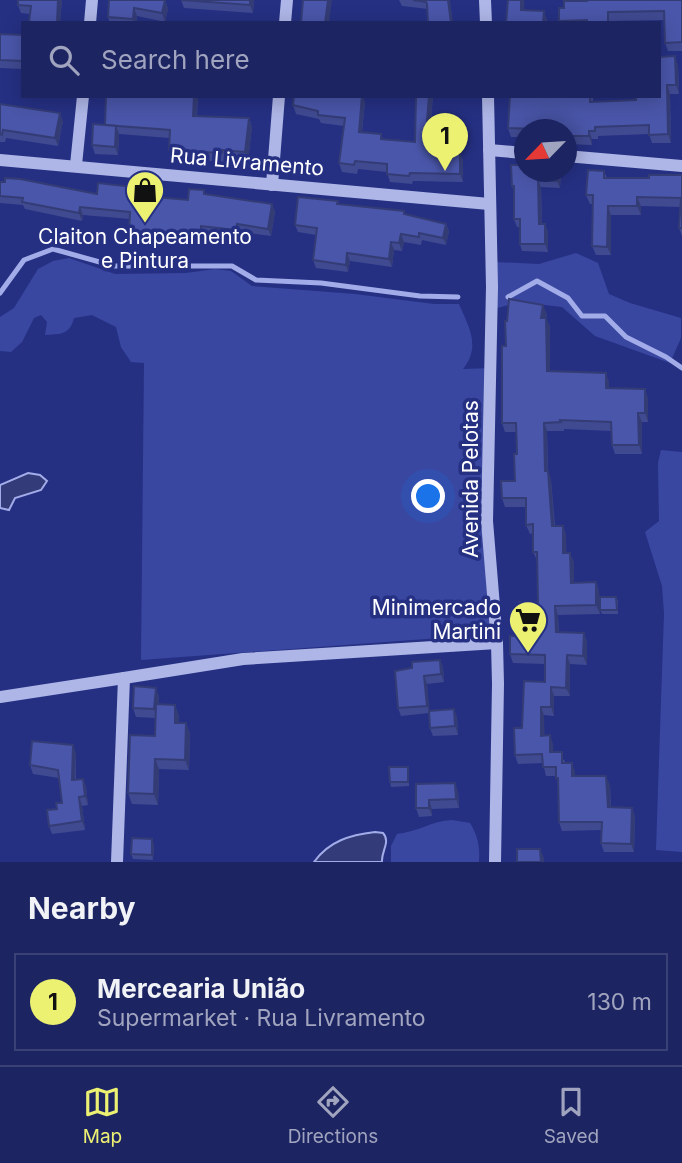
<!DOCTYPE html>
<meta charset="utf-8">
<style>
:root{--surface:#1c2462;--page:#29306b;--text:#f1f3f6;--muted:#a0a4be;--line:#3a4177;--accent:#edf172}
body{margin:0;font-family:Inter,sans-serif;background:var(--page);color:var(--text)}
.compass{position:absolute;left:514px;top:119px;width:63px;height:63px;border-radius:50%;background:var(--surface);box-shadow:0 4px 18px #0003;rotate:245deg}
.you{position:absolute;left:429px;top:497px;width:24px;height:24px;margin:-18px;border:5px solid #fff;border-radius:50%;background:#1a73e8;box-shadow:0 0 0 10px #1a73e833}
.badge{display:grid;place-items:center;width:46px;height:46px;border-radius:50%;background:var(--accent);color:#111;font-size:23px;font-weight:700}
.pin{position:absolute;translate:-50% -58px;filter:drop-shadow(0 2px 4px #0008)}
.pin::after{content:'';position:absolute;top:37px;width:24px;height:21px;background:inherit;clip-path:polygon(0 0,100% 0,50% 100%)}
.list{margin:0;padding:0;list-style:none}
h2{display:flex;justify-content:space-between;align-items:center;height:91px;margin:0;padding:0 28px;font-size:30px}
h2 small{font-size:23px;font-weight:400;color:var(--muted)}
.list li{display:grid;grid-template-columns:46px 1fr auto;gap:21px;align-items:center;box-sizing:border-box;height:98px;margin:0 14px 14px;padding:0 14px;border:2px solid var(--line);border-radius:0px}
.list b{display:block;font-size:26px;white-space:nowrap}
.list p{margin:0;font-size:23px;white-space:nowrap;color:var(--muted)}
.list em{font-size:23px;font-style:normal;color:var(--muted)}
.icon{flex:none;width:38px;height:38px;fill:none;stroke:currentColor;stroke-width:2;stroke-linecap:round;stroke-linejoin:round}
.map{position:relative;flex:none;width:682px;height:862px;overflow:hidden}
.search{position:absolute;background:var(--surface);box-shadow:0 4px 18px #0003;left:21px;right:21px;top:21px;height:77px;display:flex;align-items:center;gap:18px;box-sizing:border-box;padding:0 24px;border-radius:0px;color:var(--muted);font-size:26px}
.sheet{height:203px;background:var(--surface)}
nav{display:flex;justify-content:space-around;align-items:center;box-sizing:border-box;height:98px;border-top:2px solid var(--line);background:var(--surface);font-size:19px;color:var(--muted)}
nav a{display:grid;justify-items:center;gap:4px}
nav .on{color:var(--accent)}
.map>svg:first-child{display:block}
</style>
<div class="map">
<svg width="682" height="862" viewBox="0 0 682 862">
<rect width="100%" height="100%" fill="#253083"/>
<g fill="#3a47a0">
<polygon points="576,253 598,263 609,294 630,303 681,318 681,338 670,363 595,336 562,307 519,302 494,309 494,262 539,264"/>
<path d="M69,258l46,16 71,-1 29,-4 16,2 21,15 103,8 79,10h25c10,24 22,42 4,65l30,-1v266l-352,26 3,-297 -13,-1 -10,-15 -5,-20 -24,-12 -18,3c-4,17 -14,16 -29,17l2,-13 -6,-7 -7,3 -12,24 -11,10 -11,-1v-34l14,-9 24,-39 15,-8z"/>
<polygon points="661,450 682,452 682,852 656,850 664,613 662,586 645,532 659,521 658,463"/>
<path d="M452,820l18,3c8,13 10,24 9,39h-88v-16l6,-12c21,-2 34,-13 55,-14z"/>
</g>
<g fill="#333b79" stroke="#a2ace8" stroke-width="2">
<polygon points="28,473 40,475 47,481 41,490 15,498 9,510 0,508 0,485"/>
<path d="M375,832l8,1c8,9 -2,18 -1,29h-68c15,-21 36,-27 61,-30z"/>
</g>
<g fill="none" stroke-linecap="round" stroke-linejoin="round">
<g stroke="#a2ace8" stroke-width="5">
<polyline points="0,293 24,260 53,249 114,266 232,266 256,280 321,283 420,296 458,297"/>
<polyline points="508,297 537,281 568,298 582,316 605,316 626,337 666,357 682,368"/>
</g>
<g stroke="#aeb6e7" stroke-width="12">
<polyline points="485,0 486,23"/>
<polyline points="90,23 92,0"/>
<polyline points="285,23 287,0"/>
<polyline points="488,96 492,287 487,521 497,643 498,684 495,862"/>
<polyline points="489,150 524,153"/>
<polyline points="566,156 682,166"/>
<polyline points="0,160 489,204"/>
<polyline points="76,165 83,96"/>
<polyline points="272,185 279,96"/>
<polyline points="0,697 124,678"/>
<polyline points="117,862 124,678 243,659 497,643"/>
</g>
</g>
<g fill="#404a91">
<polygon points="62,0 60,23 29,23 30,14 21,13 18,5"/>
<polygon points="109,0 165,0 168,9 165,22 137,16 136,23 110,23 108,17"/>
<polygon points="181,0 254,0 253,13 184,8"/>
<polygon points="399,0 450,0 428,9 402,6"/>
<polygon points="682,0 682,51 668,51 665,43 664,20 611,21 611,23 560,23 559,21"/>
<polygon points="0,34 23,35 23,69 0,68"/>
<polygon points="678,65 679,94 670,94 671,143 652,143 649,134 598,136 598,139 592,139 592,145 566,144 566,130 524,130 524,137 511,137 508,128 510,96 593,96 593,102 636,100"/>
<polygon points="433,96 431,121 448,122 451,130 450,152 460,153 463,161 463,182 413,181 412,184 390,182 387,172 358,169 357,174 342,172 339,163 344,126 321,123 319,119 296,114 293,105 365,102 362,132 381,134 383,140 415,142"/>
<polygon points="198,98 197,116 249,118 252,127 248,161 225,158 225,162 172,158 169,150 169,138 119,134 118,155 95,154 92,145 105,125"/>
<polygon points="0,104 63,121 58,146 6,138 5,142 0,142"/>
<polygon points="604,171 607,178 649,178 682,175 682,236 679,228 680,207 641,206 641,215 611,215 611,255 596,255 592,246 593,204 590,204 586,195"/>
<polygon points="524,172 561,172 560,188 541,187 542,224 545,224 548,232 548,252 522,251 520,244 520,227 517,227 514,219 514,191 512,186"/>
<polygon points="0,182 97,194 160,192 160,198 188,200 206,194 272,204 275,212 271,236 240,232 239,238 204,233 203,243 176,240 175,246 131,242 129,235 130,219 83,215 82,221 25,209 23,205 0,203"/>
<polygon points="338,201 339,205 404,211 406,215 446,224 449,231 446,245 422,240 421,245 404,242 402,251 394,250 392,267 350,261 348,272 316,268 313,260 316,235 298,232 295,225"/>
<polygon points="547,314 546,318 550,327 550,371 609,382 609,388 648,398 648,422 642,422 642,454 615,454 612,445 611,431 564,429 564,431 547,431 548,471 551,480 555,526 563,526 566,535 566,553 574,562 574,583 596,582 599,591 600,614 558,615 559,632 584,633 587,642 587,665 570,664 570,696 554,696 554,716 544,715 544,736 553,744 553,752 565,761 565,763 575,772 575,776 610,785 611,807 632,808 635,817 634,852 604,852 601,843 601,830 562,831 559,822 558,785 556,776 546,776 543,763 518,764 515,755 522,728 545,682 545,664 513,663 510,654 538,602 537,560 533,552 533,533 530,534 526,525 526,507 505,507 502,498 515,481 517,454 517,432 505,432 502,423 506,346"/>
<polygon points="616,597 618,601 618,614 602,614 600,610"/>
<polygon points="440,660 443,667 444,682 427,684 429,710 457,717 458,735 433,736 430,728 429,713 401,716 398,708 412,668"/>
<polygon points="159,696 158,705 175,705 179,716 179,723 186,723 190,734 189,770 159,769 158,805 132,804 128,793 155,736 156,718 136,717 133,708"/>
<polygon points="76,753 76,780 83,779 86,787 88,805 82,806 85,830 52,834 49,826 57,809 62,803 59,778 33,774 30,765"/>
<polygon points="408,767 409,771 409,786 391,787 390,782"/>
<polygon points="416,784 458,791 459,808 432,809 432,816 419,817 416,808"/>
<polygon points="154,844 153,860 133,859 131,854"/>
</g>
<g fill="#343c76">
<polygon points="58,0 62,0 60,23 57,23"/>
<polygon points="165,0 168,9 165,22 162,13"/>
<polygon points="250,0 254,0 253,13 250,5"/>
<polygon points="328,0 332,0 329,23 325,23"/>
<polygon points="448,0 450,0 453,23 451,23"/>
<polygon points="521,0 524,0 525,18 521,10"/>
<polygon points="134,8 137,16 136,23 134,23 133,19"/>
<polygon points="544,11 547,20 547,23 543,23"/>
<polygon points="675,56 678,65 679,94 676,85"/>
<polygon points="667,85 670,94 671,143 668,134"/>
<polygon points="194,96 197,96 198,98 196,124 193,116"/>
<polygon points="362,96 363,96 365,102 361,140 359,132"/>
<polygon points="429,96 433,96 430,129 427,121"/>
<polygon points="60,113 63,121 58,146 55,138"/>
<polygon points="249,118 252,127 248,161 245,152"/>
<polygon points="448,122 451,130 450,161 447,152"/>
<polygon points="116,126 119,134 118,155 115,147"/>
<polygon points="589,131 592,139 592,145 589,136"/>
<polygon points="460,153 463,161 463,182 460,174"/>
<polygon points="558,172 561,172 560,188 557,181"/>
<polygon points="538,180 541,187 542,232 539,224"/>
<polygon points="157,184 160,192 159,205 156,197"/>
<polygon points="637,197 641,206 641,215 637,206"/>
<polygon points="272,204 275,212 271,236 268,229"/>
<polygon points="608,206 611,215 611,255 607,247"/>
<polygon points="80,207 83,215 82,221 79,213"/>
<polygon points="237,224 240,232 239,238 236,230"/>
<polygon points="446,224 449,231 446,245 443,238"/>
<polygon points="545,224 548,232 548,252 545,244"/>
<polygon points="201,226 204,233 203,243 200,235"/>
<polygon points="173,233 176,240 175,246 173,238"/>
<polygon points="401,234 404,242 402,251 399,243"/>
<polygon points="391,242 394,250 392,267 389,259"/>
<polygon points="347,253 350,261 348,272 346,265"/>
<polygon points="543,305 547,314 544,326 541,318"/>
<polygon points="546,318 550,327 550,380 547,371"/>
<polygon points="606,373 609,382 609,397 606,388"/>
<polygon points="645,389 648,398 648,422 645,413"/>
<polygon points="638,413 642,422 642,454 639,445"/>
<polygon points="544,423 547,431 548,480 545,471"/>
<polygon points="548,471 551,480 555,535 552,526"/>
<polygon points="563,526 566,535 567,562 563,553"/>
<polygon points="570,553 574,562 574,592 571,583"/>
<polygon points="596,582 599,591 600,614 596,605"/>
<polygon points="555,606 558,615 559,640 556,632"/>
<polygon points="584,633 587,642 587,665 583,656"/>
<polygon points="567,655 570,664 570,696 566,688"/>
<polygon points="440,660 443,667 444,682 441,674"/>
<polygon points="424,676 427,684 430,713 427,706"/>
<polygon points="551,687 554,696 554,716 551,707"/>
<polygon points="156,688 159,696 158,718 154,709"/>
<polygon points="175,705 179,716 179,733 175,723"/>
<polygon points="541,707 544,715 545,744 541,736"/>
<polygon points="454,709 457,717 458,735 455,726"/>
<polygon points="186,723 190,734 189,770 185,760"/>
<polygon points="550,735 553,744 554,761 550,752"/>
<polygon points="73,745 76,753 75,788 72,780"/>
<polygon points="155,759 159,769 158,805 154,794"/>
<polygon points="572,763 575,772 575,784 572,776"/>
<polygon points="606,776 610,785 611,816 608,807"/>
<polygon points="83,779 86,787 88,805 85,796"/>
<polygon points="455,783 458,791 459,808 456,799"/>
<polygon points="79,797 82,806 85,830 82,821"/>
<polygon points="429,800 432,809 432,816 429,808"/>
<polygon points="632,808 635,817 634,852 631,844"/>
<polygon points="152,839 154,844 153,860 152,855"/>
<polygon points="540,849 544,858 544,862 541,862"/>
</g>
<g fill="#4a56a9" stroke="#343c76" stroke-width="2">
<polygon points="18,0 58,0 57,23 29,23 31,6 18,5"/>
<polygon points="109,0 165,0 162,13 134,8 133,19 108,17"/>
<polygon points="181,0 250,0 250,5"/>
<polygon points="303,0 328,0 325,23 301,23"/>
<polygon points="413,0 448,0 451,23 428,23 427,4 426,2"/>
<polygon points="508,0 521,0 521,10 544,11 543,23 506,23"/>
<polygon points="587,0 682,0 682,42 665,43 664,11 608,12 608,23 587,23 587,20 559,21 559,8 564,8 564,1 587,1"/>
<polygon points="0,34 23,35 23,61 0,60"/>
<polygon points="675,56 676,85 667,85 668,134 649,135 649,125 595,127 595,131 589,131 589,136 566,136 566,130 508,128 510,96 590,96 590,102 636,100 636,96 659,96 659,57"/>
<polygon points="106,96 194,96 193,116 249,118 245,152 222,150 222,153 169,150 170,130 105,125"/>
<polygon points="294,96 362,96 359,132 381,134 381,139 415,142 416,96 429,96 427,121 448,122 447,152 460,153 460,174 410,173 409,176 387,174 387,164 355,161 354,165 339,163 345,118 318,115 318,111 293,105"/>
<polygon points="0,104 60,113 55,138 3,130 2,135 0,134"/>
<polygon points="93,124 116,126 115,147 92,145"/>
<polygon points="511,165 524,165 524,172 558,172 557,181 538,180 539,224 545,224 545,244 520,244 520,219 514,219 514,186 512,186"/>
<polygon points="588,170 604,171 604,178 649,178 649,175 682,175 682,228 679,228 681,198 637,197 637,206 608,206 607,247 592,246 593,195 586,195"/>
<polygon points="5,178 20,179 97,194 98,183 132,187 132,183 157,184 156,197 188,200 189,189 204,190 204,194 272,204 268,229 237,224 236,230 201,226 200,235 173,233 173,238 129,235 130,212 80,207 79,213 22,202 23,198 0,196 0,182 5,182"/>
<polygon points="298,197 338,201 337,204 404,211 404,214 446,224 443,238 419,233 419,237 401,234 399,243 391,242 389,259 347,253 346,265 313,260 317,228 295,225"/>
<polygon points="509,299 543,305 541,318 546,318 547,371 606,373 606,388 645,389 645,413 638,413 639,445 612,445 611,422 560,420 561,422 544,423 545,471 548,471 552,526 563,526 563,553 570,553 571,583 596,582 596,605 555,606 556,632 584,633 583,656 567,655 566,688 551,687 551,707 541,707 541,736 550,735 550,752 562,752 562,763 572,763 572,776 606,776 608,807 632,808 631,844 601,843 602,822 559,822 558,778 556,778 556,767 543,767 542,754 515,755 514,728 522,728 524,681 545,682 545,655 510,654 510,636 520,636 519,602 538,602 537,552 533,552 533,524 526,525 526,498 502,498 501,481 515,481 514,454 517,454 516,423 502,423 502,346 506,346 505,321 507,321"/>
<polygon points="600,597 616,597 617,610 600,610"/>
<polygon points="440,660 441,674 424,676 427,706 398,708 395,671 412,668 412,662"/>
<polygon points="134,686 156,688 154,709 133,708"/>
<polygon points="156,704 175,705 175,723 186,723 185,760 155,759 154,794 128,793 130,735 155,736"/>
<polygon points="454,709 455,726 430,728 429,711"/>
<polygon points="32,741 73,745 72,780 83,779 85,796 79,797 82,821 49,826 47,810 57,809 56,803 62,803 58,770 30,765"/>
<polygon points="389,767 408,767 408,782 390,782"/>
<polygon points="455,783 456,799 429,800 429,808 416,808 416,784"/>
<polygon points="132,838 152,839 152,855 131,854"/>
<polygon points="517,849 540,849 541,862 517,862"/>
</g>
<defs>
<g id="shop-pin" transform="scale(2.0125)"><path d="M0 17L-7.5 6A9.5 9.5 0 1 1 7.5 6Z" fill="#edf172" stroke="#253083"/><path d="M-5-2.5h2.3a2.7 3.5 0 0 1 5.4 0H5L5.5 6h-11ZM-1.5-2.5h3a1.5 2.3 0 0 0-3 0Z" fill="#111"/></g>
<g id="supermarket-pin" transform="scale(2.0125)"><path d="M0 17L-7.5 6A9.5 9.5 0 1 1 7.5 6Z" fill="#edf172" stroke="#253083"/><path d="M-6-5.5h2.5l.6 2H6L4.5 2H-2.5L-4.4-4H-6ZM-1.5 3.2a1.3 1.3 0 1 0 .1 0ZM3 3.2a1.3 1.3 0 1 0 .1 0Z" fill="#111"/></g>
</defs>
<g fill-rule="evenodd">
<use href="#shop-pin" x="145" y="190"/>
<use href="#supermarket-pin" x="528" y="620"/>
</g>
<g text-anchor="middle" stroke-width="7" stroke-linejoin="round" paint-order="stroke">
<g font-size="21" fill="#fff" stroke="#253083">
<text transform="translate(247 162) rotate(5)" y="7">Rua Livramento</text>
<text transform="translate(471 479) rotate(-90)" y="7">Avenida Pelotas</text>
</g>
<g font-size="21" fill="#fff" stroke="#253083">
<text x="145" y="244">Claiton Chapeamento<tspan x="145" dy="24">e Pintura</tspan></text>
<text x="501" y="615" text-anchor="end">Minimercado<tspan x="501" dy="24">Martini</tspan></text>
</g>
</g>
</svg>
<svg class="compass" viewBox="-18 -18 36 36"><path d="M0-13l5 13h-10z" fill="#e53935"/><path d="M0 13l5-13h-10z" fill="#a0a4be"/></svg>
<div class="you"></div>
<div class="pin badge" style="left:445px;top:171px">1</div>
<div class="search"><svg class="icon" aria-label="search" viewBox="0 0 24 24"><circle cx="10" cy="10" r="6"/><path d="M15 15l6 6"/></svg>Search here</div>
</div>
<section class="sheet">
<h2>Nearby<small></small></h2>
<ul class="list">
<li><span class="badge">1</span><div><b>Mercearia União</b><p>Supermarket · Rua Livramento</p></div><em>130 m</em></li>
</ul>
</section>
<nav>
<a class="on"><svg class="icon" aria-label="map" viewBox="0 0 24 24"><path d="M3 6l6-2 6 2 6-2v14l-6 2-6-2-6 2zM9 4v14M15 6v14"/></svg>Map</a>
<a><svg class="icon" aria-label="directions" viewBox="0 0 24 24"><path d="M12 3l9 9-9 9-9-9zM9 14v-3h6M13 9l2 2-2 2"/></svg>Directions</a>
<a><svg class="icon" aria-label="saved" viewBox="0 0 24 24"><path d="M7 4h10v16l-5-4-5 4z"/></svg>Saved</a>
</nav>
